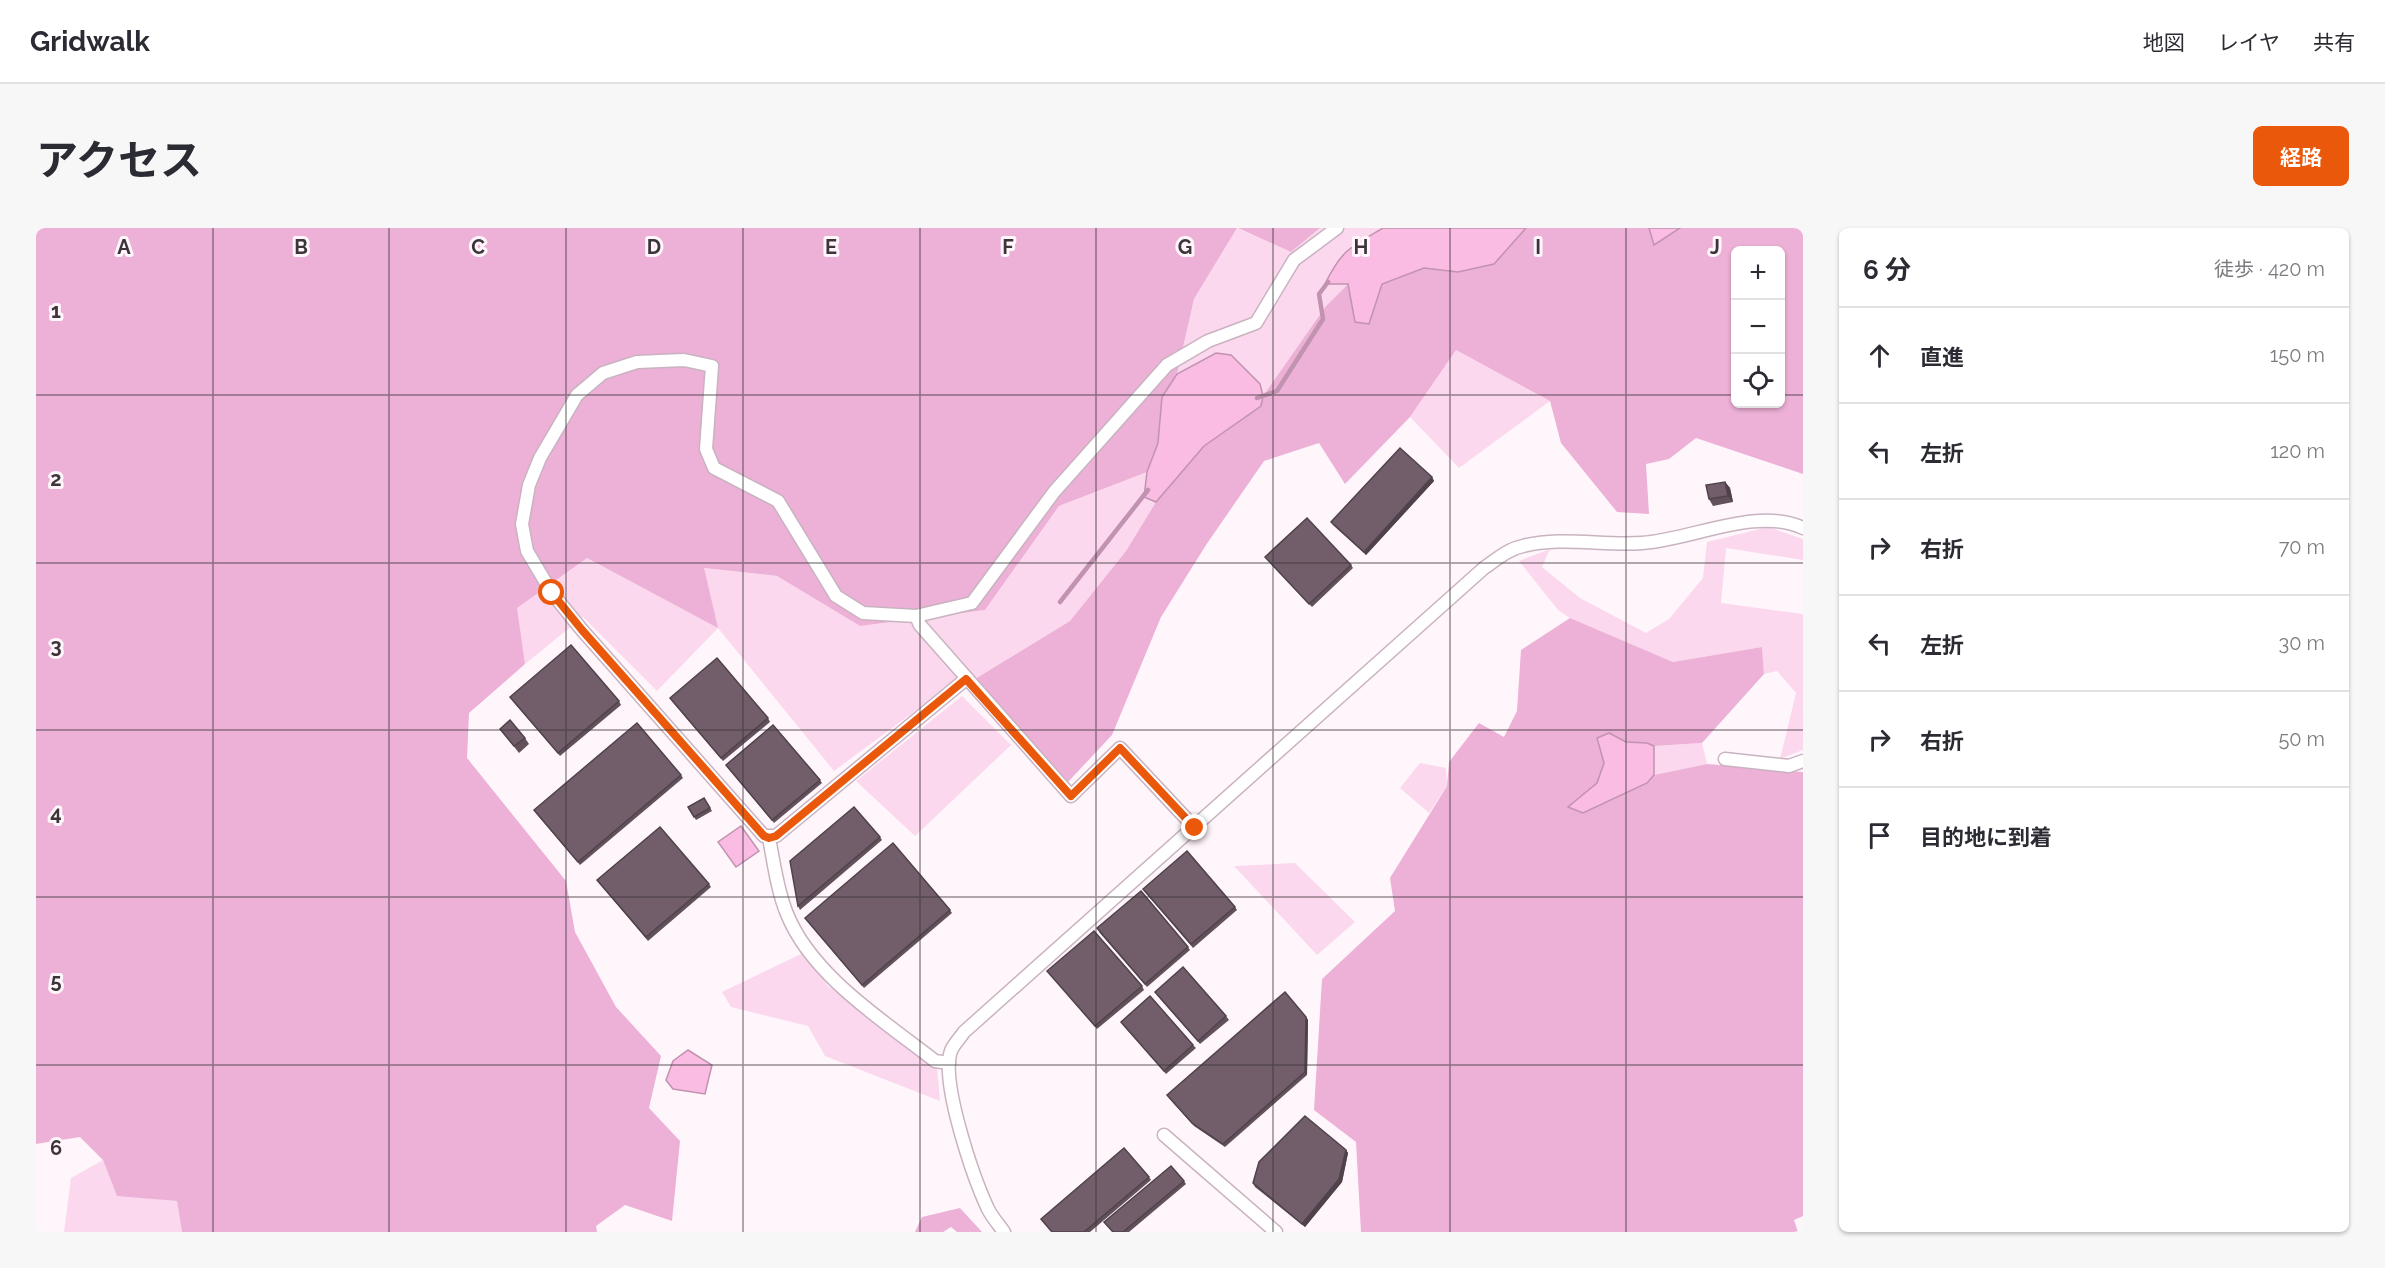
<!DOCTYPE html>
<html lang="ja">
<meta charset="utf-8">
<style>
:root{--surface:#fff;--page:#f7f7f7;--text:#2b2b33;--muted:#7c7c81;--line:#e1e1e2;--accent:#ea580c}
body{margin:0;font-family:Raleway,"Noto Sans JP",sans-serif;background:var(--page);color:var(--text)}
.controls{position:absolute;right:18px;top:18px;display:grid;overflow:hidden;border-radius:9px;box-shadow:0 2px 4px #0004}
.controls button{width:54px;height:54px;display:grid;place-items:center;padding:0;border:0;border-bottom:2px solid var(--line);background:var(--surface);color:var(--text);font:30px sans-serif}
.stop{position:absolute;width:18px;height:18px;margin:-14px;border:4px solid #ea580c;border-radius:50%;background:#fff}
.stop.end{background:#ea580c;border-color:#fff;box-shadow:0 2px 6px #0008}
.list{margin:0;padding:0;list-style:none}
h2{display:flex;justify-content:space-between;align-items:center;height:78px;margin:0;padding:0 24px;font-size:26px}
h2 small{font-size:20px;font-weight:400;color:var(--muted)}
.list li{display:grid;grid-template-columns:39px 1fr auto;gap:18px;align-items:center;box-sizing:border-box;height:96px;padding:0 24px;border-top:2px solid var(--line)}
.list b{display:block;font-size:22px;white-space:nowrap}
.list em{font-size:20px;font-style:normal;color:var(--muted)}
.icon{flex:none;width:33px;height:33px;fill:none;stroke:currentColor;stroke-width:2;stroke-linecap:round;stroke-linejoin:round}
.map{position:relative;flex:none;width:1767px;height:1004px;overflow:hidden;border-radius:9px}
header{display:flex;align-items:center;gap:36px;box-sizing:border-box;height:84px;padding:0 30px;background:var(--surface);border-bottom:2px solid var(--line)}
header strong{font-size:28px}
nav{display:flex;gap:33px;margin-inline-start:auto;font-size:21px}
.intro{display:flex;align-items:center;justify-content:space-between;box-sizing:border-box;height:144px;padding:0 36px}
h1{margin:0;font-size:42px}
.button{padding:15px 27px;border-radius:9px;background:var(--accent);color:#fff;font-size:21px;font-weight:700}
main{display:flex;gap:36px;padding:0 36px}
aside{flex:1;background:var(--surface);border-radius:9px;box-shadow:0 2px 4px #0004}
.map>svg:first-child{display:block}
</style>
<header>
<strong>Gridwalk</strong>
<nav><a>地図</a><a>レイヤ</a><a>共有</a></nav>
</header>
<div class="intro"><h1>アクセス</h1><a class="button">経路</a></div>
<main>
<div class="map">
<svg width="1767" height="1004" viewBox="0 0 1767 1004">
<rect width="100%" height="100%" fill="#fff6fb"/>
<g fill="#fcd8ee">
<polygon points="1201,0 1255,24 1284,0 1347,0 1315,18 1312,56 1290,78 1227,168 1224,156 1141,146 1158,71"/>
<polygon points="1420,122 1514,173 1423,240 1374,189"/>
<polygon points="1111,244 1108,269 1120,274 1090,323 1034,393 939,451 921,452 798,543 682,400 621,463 547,389 489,436 480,380 551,330 681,399 667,340 741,348 824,398 949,382 1023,278"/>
<polygon points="1732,299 1767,311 1767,332 1690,320 1685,375 1767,386 1767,522 1744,531 1760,465 1741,443 1728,446 1726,419 1637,434 1534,390 1522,382 1483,333 1514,321 1506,339 1544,370 1610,405 1633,391 1667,350 1671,314"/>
<polygon points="926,468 975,517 879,608 820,553"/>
<polygon points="1666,515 1671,536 1618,547 1618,518"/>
<polygon points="1384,535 1410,540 1411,558 1393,585 1364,560"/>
<polygon points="1259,635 1319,694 1281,727 1198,638"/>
<polygon points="767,725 792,758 901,839 904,873 789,828 772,798 695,779 686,764"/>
<polygon points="67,932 81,967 141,973 146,1004 28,1004 35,950"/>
</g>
<g fill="#edb0d6" fill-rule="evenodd">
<polygon points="0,0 1201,0 1158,71 1141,146 1126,169 1122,215 1111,244 1023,278 949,382 824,398 741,348 668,340 682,400 551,330 481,380 489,436 433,485 431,530 530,653 539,704 580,779 625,828 613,880 644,913 636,993 589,977 560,998 561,1004 146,1004 141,973 81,968 67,932 44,909 0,916"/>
<polygon points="1202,0 1284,0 1255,24"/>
<path d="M1490,0h123l5,17 26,-17h123v246l-107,-36 -27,21 -23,5 3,50 -32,-2 -56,-69 -11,-42 -94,-51 -46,67 -65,67 -26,-41 -55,18 -58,84 -45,72 -49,118 -45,48 -92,-104 95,-58 56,-70 30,-49 48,-56 57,-40 2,-10 63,-90 22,-22 7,38 27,-38 42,-16 34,4 36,-8zM1700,22h44v154h-44z"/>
<polygon points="1534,390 1637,434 1726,419 1728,446 1666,515 1618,518 1611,515 1590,514 1573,505 1561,511 1568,535 1561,555 1611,555 1618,547 1671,536 1767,544 1767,988 1758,992 1762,1004 1325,1004 1320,914 1278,882 1286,751 1359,683 1354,650 1411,558 1413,534 1443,495 1468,509 1481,483 1485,422"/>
<polygon points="924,980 946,1004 921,1004 915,999 907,1004 879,1004 886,989"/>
</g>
<g fill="#fabce3" stroke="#c193b0" stroke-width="1.5">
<path d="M1347,0h143l-32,36 -36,8 -34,-4 -42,16 -13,40 -14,-2 -7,-38h-23c17,-35 26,-37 58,-56z"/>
<polygon points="1613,0 1644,0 1618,17"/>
<polygon points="1180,125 1195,127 1224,156 1227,168 1225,178 1168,218 1120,274 1108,269 1111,244 1122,215 1126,169 1141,146"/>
<polygon points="1573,505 1590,514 1611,515 1618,518 1618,547 1611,555 1547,585 1532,579 1561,555 1568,535 1561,510"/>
<polygon points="705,598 723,623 700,639 682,614"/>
<polygon points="652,822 676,837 669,866 637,861 630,852 637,833"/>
</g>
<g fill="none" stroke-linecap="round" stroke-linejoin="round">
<g stroke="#c193b0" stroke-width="4.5">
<polyline points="1221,170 1241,163 1287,91 1283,66 1292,54"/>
<polyline points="1024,374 1112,262"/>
</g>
<g stroke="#c9b3c0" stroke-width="15">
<g id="minor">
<polyline points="880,388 827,385 800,368 742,273 678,240 670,221 676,138 648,132 601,134 567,145 541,167 504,230 493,257 486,296 491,323 516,365 546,402 728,608 740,608 930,451"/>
<polyline points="1689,531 1753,538 1767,533"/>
<polyline points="1159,600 1084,520 1035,568 884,397 880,388 936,375 1018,264 1131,137 1172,113 1220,95 1258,32 1301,0"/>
<path d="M733,610c5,25 8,52 18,76 25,62 97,107 148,147l14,2"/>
<polyline points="1128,907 1240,1004"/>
<path d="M968,1004c-5,-7 -12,-15 -16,-23 -14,-30 -48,-127 -37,-158 2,-6 9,-13 13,-19l520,-464c13,-9 24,-19 39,-22 38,-10 80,0 119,-3 49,-3 115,-37 161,-15"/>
</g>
</g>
<use href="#minor" stroke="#fff" stroke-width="12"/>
</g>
<g fill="#62515b">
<polygon points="1396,249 1398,253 1330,327 1297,297 1295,294"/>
<polygon points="1689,254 1694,260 1697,274 1677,278 1673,271"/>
<polygon points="1229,329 1315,337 1317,340 1276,379"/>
<polygon points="476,472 583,473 585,477 524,528"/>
<polygon points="636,473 732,490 734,494 687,533"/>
<polygon points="464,501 489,510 493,516 483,525"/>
<polygon points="692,540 784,552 786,555 738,595"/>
<polygon points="645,547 647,550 544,637 500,585"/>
<polygon points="668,570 676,583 660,592 652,579"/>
<polygon points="844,609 846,612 764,682 762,678"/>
<polygon points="563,655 673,656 675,659 612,713"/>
<polygon points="1109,664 1199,679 1201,682 1157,720"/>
<polygon points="914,682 916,685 828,760 771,693"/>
<polygon points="1063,704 1152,719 1154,722 1111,759"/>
<polygon points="1014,746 1106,758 1108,762 1061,801"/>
<polygon points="1121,767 1190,788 1193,792 1164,816"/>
<polygon points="1270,789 1272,792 1271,847 1189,919 1158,898 1133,870"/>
<polygon points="1087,797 1157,817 1160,820 1130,846"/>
<polygon points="1310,922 1312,925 1306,954 1269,999 1219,959 1217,955"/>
<polygon points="1113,949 1115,952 1054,1004 1015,1004"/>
<polygon points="1148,953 1150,956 1093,1004 1076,1004"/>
</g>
<g fill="#50424a">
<polygon points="1396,249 1398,253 1330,327 1328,324"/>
<polygon points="1689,254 1694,260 1697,274 1692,268"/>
<polygon points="1270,789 1272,792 1271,847 1269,844"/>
<polygon points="1310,922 1312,925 1306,954 1269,999 1266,996"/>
</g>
<g fill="#725e6a" stroke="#50424a" stroke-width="1.5">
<polygon points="1364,220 1396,249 1328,324 1295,294"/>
<polygon points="1689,254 1692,268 1673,271 1670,257"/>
<polygon points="1271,290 1315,337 1273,376 1229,329"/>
<polygon points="535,417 583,473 522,525 474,469"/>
<polygon points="681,430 732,490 685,530 634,470"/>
<polygon points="474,492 489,510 478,518 464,501"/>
<polygon points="601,495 645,547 542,634 498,582"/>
<polygon points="737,497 784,552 736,592 690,537"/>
<polygon points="668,570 674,580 658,589 652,579"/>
<polygon points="818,579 844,609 762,678 754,633"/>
<polygon points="624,599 673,656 610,709 561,652"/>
<polygon points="857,615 914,682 826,757 769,690"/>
<polygon points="1151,623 1199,679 1155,716 1107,661"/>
<polygon points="1105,663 1152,719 1109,756 1061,700"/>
<polygon points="1058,703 1106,758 1059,798 1011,743"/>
<polygon points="1147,739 1190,788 1162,813 1119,764"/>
<polygon points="1249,764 1270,789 1269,844 1187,916 1156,895 1131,867"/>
<polygon points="1114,768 1157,817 1128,843 1085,794"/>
<polygon points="1269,888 1310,922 1303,951 1266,996 1217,955 1223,934"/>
<polygon points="1088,920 1113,949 1048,1004 1016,1004 1005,991"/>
<polygon points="1135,938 1148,953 1087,1004 1077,1004 1068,994"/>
</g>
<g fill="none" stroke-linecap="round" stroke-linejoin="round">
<polyline stroke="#ea580c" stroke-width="8" points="516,365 546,402 728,608 733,610 740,608 930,451 1035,568 1084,520 1159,600"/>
</g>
<path fill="none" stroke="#3d3439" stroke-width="1.5" stroke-opacity="0.55" d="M177,0v1004M353,0v1004M530,0v1004M707,0v1004M884,0v1004M1060,0v1004M1237,0v1004M1414,0v1004M1590,0v1004M0,167h1700M1744,167h23M0,335h1767M0,502h1767M0,669h1767M0,837h1767"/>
<g font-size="20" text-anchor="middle" font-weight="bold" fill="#3d3439" stroke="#fff6fb" stroke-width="6" stroke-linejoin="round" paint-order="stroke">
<text x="88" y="26">A</text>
<text x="265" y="26">B</text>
<text x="442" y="26">C</text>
<text x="618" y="26">D</text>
<text x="795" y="26">E</text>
<text x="972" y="26">F</text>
<text x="1149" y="26">G</text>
<text x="1325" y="26">H</text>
<text x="1502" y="26">I</text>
<text x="1679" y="26">J</text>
<text x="20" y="90">1</text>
<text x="20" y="258">2</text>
<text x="20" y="425">3</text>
<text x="20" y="592">4</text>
<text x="20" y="760">5</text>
<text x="20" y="927">6</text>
</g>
</svg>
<div class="controls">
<button>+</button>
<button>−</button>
<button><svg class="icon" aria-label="locate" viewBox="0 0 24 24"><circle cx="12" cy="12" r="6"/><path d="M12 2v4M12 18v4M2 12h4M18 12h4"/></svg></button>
</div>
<div class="stop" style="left:516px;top:365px"></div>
<div class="stop end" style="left:1159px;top:600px"></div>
</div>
<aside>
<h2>6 分<small>徒歩 · 420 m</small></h2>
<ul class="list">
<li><svg class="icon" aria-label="ahead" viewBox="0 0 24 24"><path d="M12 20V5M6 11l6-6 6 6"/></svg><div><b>直進</b></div><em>150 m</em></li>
<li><svg class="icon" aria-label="left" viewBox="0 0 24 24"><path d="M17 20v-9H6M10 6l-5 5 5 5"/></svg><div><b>左折</b></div><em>120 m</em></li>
<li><svg class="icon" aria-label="right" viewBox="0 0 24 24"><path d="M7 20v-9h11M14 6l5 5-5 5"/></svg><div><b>右折</b></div><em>70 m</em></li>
<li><svg class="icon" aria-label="left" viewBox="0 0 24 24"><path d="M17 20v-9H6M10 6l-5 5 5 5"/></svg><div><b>左折</b></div><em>30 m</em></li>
<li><svg class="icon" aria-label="right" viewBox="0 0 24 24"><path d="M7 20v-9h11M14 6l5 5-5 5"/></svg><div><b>右折</b></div><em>50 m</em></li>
<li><svg class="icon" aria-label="arrive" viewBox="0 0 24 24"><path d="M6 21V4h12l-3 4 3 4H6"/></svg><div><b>目的地に到着</b></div></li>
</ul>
</aside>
</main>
